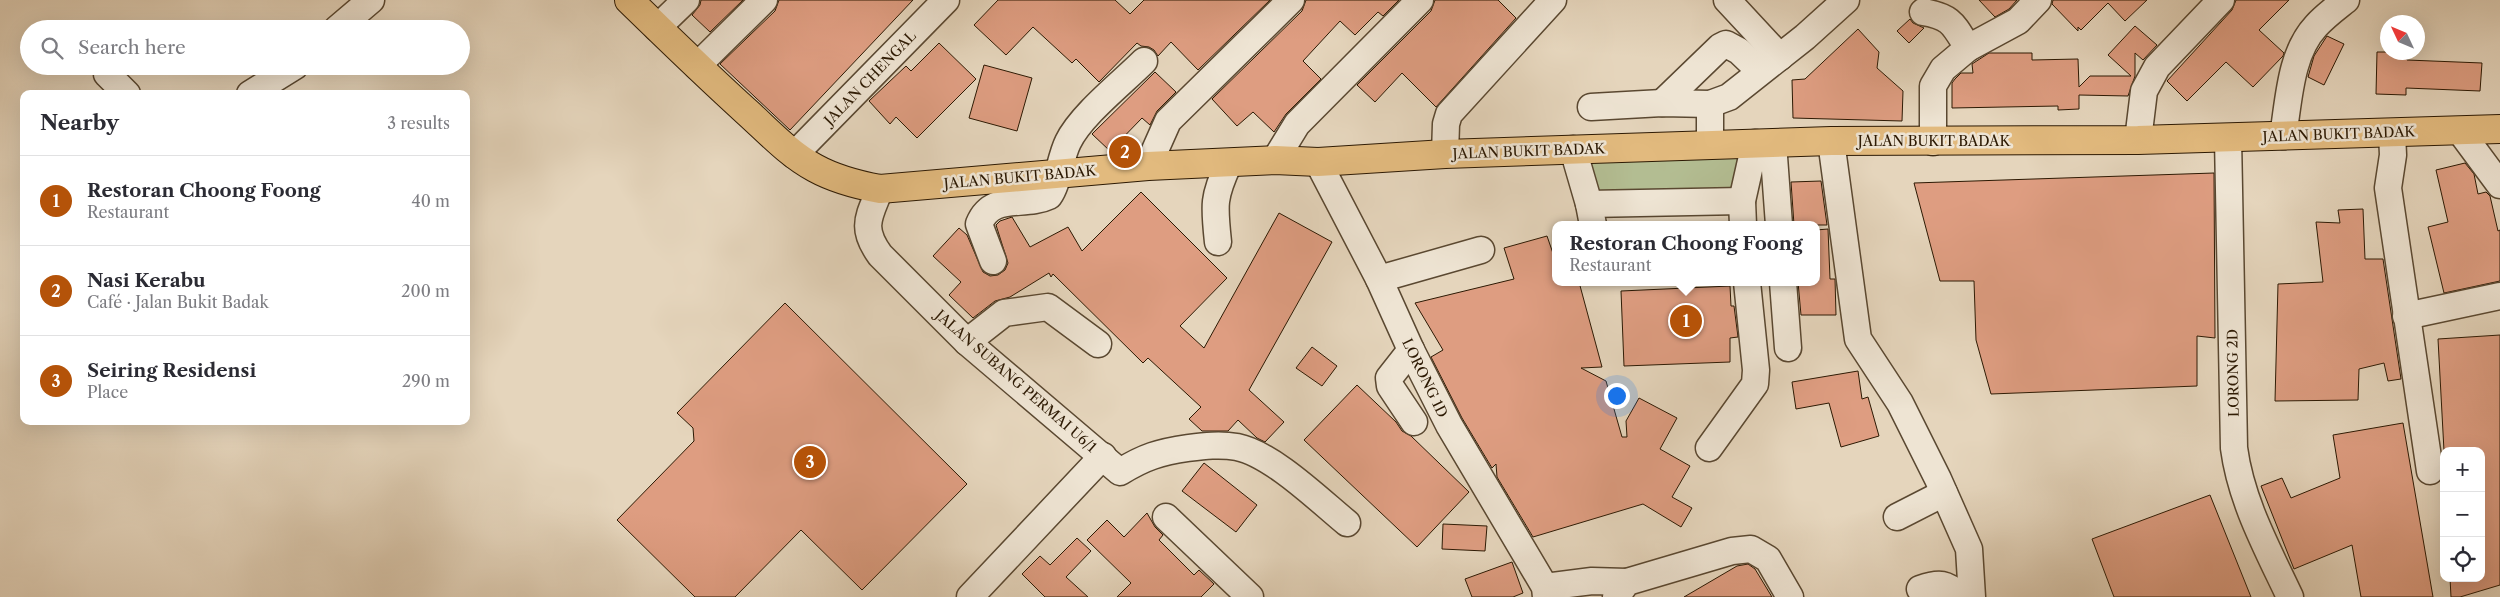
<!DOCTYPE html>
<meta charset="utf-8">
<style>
:root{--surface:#fff;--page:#f7f7f7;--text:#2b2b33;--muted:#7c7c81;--line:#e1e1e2;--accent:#b45309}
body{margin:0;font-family:"Libre Caslon Text",serif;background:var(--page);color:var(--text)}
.controls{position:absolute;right:15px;bottom:15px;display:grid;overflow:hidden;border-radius:10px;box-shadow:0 5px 20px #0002}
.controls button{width:45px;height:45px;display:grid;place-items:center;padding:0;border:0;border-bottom:1px solid var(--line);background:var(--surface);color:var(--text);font:25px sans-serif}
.compass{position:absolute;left:2380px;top:15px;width:45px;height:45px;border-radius:50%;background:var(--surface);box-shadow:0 5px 20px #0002;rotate:314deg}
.you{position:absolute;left:1616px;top:395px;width:18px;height:18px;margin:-12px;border:4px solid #fff;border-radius:50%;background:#1a73e8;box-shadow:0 0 0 8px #1a73e833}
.badge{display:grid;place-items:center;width:32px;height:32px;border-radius:50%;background:var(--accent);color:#fff;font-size:16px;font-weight:700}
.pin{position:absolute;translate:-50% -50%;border:2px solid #fff;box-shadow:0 1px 5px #0006}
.popup{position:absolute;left:1552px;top:221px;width:268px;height:65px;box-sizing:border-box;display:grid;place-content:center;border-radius:10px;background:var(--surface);filter:drop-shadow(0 1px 4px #0005);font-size:16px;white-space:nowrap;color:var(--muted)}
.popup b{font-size:19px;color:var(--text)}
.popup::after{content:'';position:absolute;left:50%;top:100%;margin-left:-10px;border:10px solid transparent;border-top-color:var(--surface)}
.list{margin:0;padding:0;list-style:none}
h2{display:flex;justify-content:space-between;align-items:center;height:65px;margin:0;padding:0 20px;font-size:21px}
h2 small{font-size:16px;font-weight:400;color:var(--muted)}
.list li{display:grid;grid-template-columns:32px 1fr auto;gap:15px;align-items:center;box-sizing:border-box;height:90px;padding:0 20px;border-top:1px solid var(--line)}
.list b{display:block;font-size:19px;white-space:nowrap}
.list p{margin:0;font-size:16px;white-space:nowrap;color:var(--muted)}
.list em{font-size:16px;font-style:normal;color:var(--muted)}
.icon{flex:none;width:28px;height:28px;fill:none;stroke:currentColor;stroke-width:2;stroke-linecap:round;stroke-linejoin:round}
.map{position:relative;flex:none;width:2500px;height:597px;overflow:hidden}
.search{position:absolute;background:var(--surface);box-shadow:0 5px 20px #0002;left:20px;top:20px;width:450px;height:55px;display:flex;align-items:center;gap:12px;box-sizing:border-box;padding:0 18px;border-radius:28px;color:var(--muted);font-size:19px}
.panel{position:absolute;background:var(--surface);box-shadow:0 5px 20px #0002;left:20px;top:90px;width:450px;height:335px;border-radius:10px}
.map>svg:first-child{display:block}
</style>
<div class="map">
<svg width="2500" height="597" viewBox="0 0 2500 597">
<rect width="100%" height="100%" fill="#e5d5bc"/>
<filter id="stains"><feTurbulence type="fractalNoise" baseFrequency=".004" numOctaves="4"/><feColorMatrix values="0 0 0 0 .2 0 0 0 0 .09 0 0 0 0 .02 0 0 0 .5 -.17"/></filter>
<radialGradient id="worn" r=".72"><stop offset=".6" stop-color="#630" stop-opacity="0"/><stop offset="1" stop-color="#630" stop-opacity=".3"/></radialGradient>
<polygon fill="#b3bd92" stroke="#706b4a" points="1746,158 1738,197 1590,197 1588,159"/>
<g fill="#de9d81" stroke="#2c1903">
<polygon points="701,0 743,0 710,32 692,15 700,5"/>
<polygon points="779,0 913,0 790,130 720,64 775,11"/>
<polygon points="998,0 1115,0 1130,14 1144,0 1270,0 1198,70 1171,42 1158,56 1154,50 1149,47 1141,46 1137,43 1099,82 1076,59 1072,63 1033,27 1006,55 974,25"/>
<polygon points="1306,0 1399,0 1383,16 1378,12 1355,35 1340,21 1303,61 1321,79 1286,114 1274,132 1253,112 1237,126 1212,99 1302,11"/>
<polygon points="1435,0 1498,0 1516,18 1436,107 1402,73 1375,102 1357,85 1431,11"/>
<polygon points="1979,0 2017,0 2009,9 1995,17"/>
<polygon points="2053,0 2147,0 2125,21 2108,3 2081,30 2078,27 2078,31 2052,4"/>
<polygon points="2236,0 2289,0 2259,30 2284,53 2283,56 2253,87 2226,62 2187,101 2167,81 2232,10"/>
<polygon points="1910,19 1913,23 1924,28 1909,43 1897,31"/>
<polygon points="2135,26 2157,45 2143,60 2135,53 2135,76 2128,96 2079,95 2079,109 2058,110 2058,106 1952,108 1952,83 1955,79 1961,73 1973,73 1972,64 1989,53 2032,53 2032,60 2078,59 2079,87 2090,76 2131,76 2108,55"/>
<polygon points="1858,29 1879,52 1877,68 1903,91 1902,121 1793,118 1792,80 1805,79"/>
<polygon points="2327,36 2344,44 2324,85 2308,77 2314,56"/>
<polygon points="939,43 976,79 917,138 896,117 890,124 869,101 906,66 911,71"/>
<polygon points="2377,52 2407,52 2407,60 2482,63 2480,91 2406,88 2406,95 2376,94"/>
<polygon points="984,65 1032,78 1017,131 969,118"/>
<polygon points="1155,72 1176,92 1157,111 1150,125 1142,118 1110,151 1092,134"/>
<polygon points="2465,163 2474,174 2478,194 2486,192 2490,196 2498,231 2500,230 2500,281 2444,293 2428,227 2448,222 2436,170"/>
<polygon points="2214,173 2215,338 2197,336 2197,386 1991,394 1976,340 1974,281 1940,281 1914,183"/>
<polygon points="1821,181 1827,225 1794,225 1791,182"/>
<polygon points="1141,192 1227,278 1180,326 1204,348 1279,213 1332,242 1249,390 1284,422 1265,442 1257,438 1238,420 1228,431 1202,431 1189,419 1201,407 1148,358 1143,363 1053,274 1051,277 1049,273 1010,297 995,301 973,318 949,295 961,282 933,256 959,228 967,235 983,272 990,276 998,275 1005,270 1008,263 996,225 1000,221 1012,217 1030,247 1068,227 1082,251"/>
<polygon points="2363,209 2365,259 2383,259 2401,379 2388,381 2384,363 2359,369 2358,400 2275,401 2278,284 2323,282 2316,222 2340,223 2338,210"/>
<polygon points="1828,229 1830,279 1835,279 1836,315 1801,315 1798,282 1816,282 1816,230"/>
<polygon points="1547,236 1556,262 1556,282 1579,282 1602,367 1581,368 1606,381 1622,437 1627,437 1626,421 1639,398 1677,418 1660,449 1690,466 1672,497 1692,508 1681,527 1643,504 1533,537 1497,477 1496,464 1492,468 1462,418 1431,357 1443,350 1415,303 1514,279 1504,248"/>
<polygon points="1730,286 1731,306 1734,306 1738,337 1730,338 1730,362 1624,366 1621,291"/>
<polygon points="785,303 967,484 862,590 801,530 735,597 695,597 617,520 694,441 693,428 677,413"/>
<polygon points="2500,335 2500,585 2460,597 2451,597 2450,578 2481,578 2481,451 2444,451 2438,339"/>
<polygon points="1312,347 1337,366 1322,386 1296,368"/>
<polygon points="1858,371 1862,399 1868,397 1879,436 1841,447 1829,403 1796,409 1792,382"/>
<polygon points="1357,385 1396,422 1402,431 1411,436 1469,492 1417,547 1304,440"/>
<polygon points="2403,423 2433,597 2361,597 2352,545 2294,569 2261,486 2282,478 2291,498 2340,478 2333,435"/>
<polygon points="1204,463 1257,505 1236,532 1182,491"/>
<polygon points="2210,495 2251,597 2114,597 2092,539"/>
<polygon points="1147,513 1155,527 1163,535 1159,540 1194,575 1199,570 1214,584 1201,597 1117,597 1131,583 1087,540 1107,520 1124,537"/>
<polygon points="1443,524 1487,526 1485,551 1442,549"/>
<polygon points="1077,538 1091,551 1066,577 1088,597 1045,597 1022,574 1040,556 1050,565"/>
<polygon points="1512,562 1523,593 1513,597 1472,597 1465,579"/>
<polygon points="1748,564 1755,569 1772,597 1684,597 1737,566"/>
</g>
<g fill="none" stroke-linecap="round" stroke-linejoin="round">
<g stroke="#5a4831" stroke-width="29">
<g id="minor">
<polyline points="1727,0 1780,57"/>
<path d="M1923,12c29,5 30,12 45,36"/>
<polyline points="657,28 686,0"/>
<polyline points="337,29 371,0"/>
<polyline points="697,66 764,0"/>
<polyline points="107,74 127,94"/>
<polyline points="250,94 295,66"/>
<polyline points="1662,103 1720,47 1726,44 1739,51 1760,71"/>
<polyline points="1591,107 1662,103 1710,104 1729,97 1805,37 1846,0"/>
<polyline points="2460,131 2500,185"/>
<polyline points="2392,133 2393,155 2388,188 2430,471"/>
<path d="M2283,136c6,-36 7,-82 33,-110 9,-10 20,-18 30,-26"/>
<path d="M2228,138l6,310c7,53 33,100 56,149"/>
<polyline points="2138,140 2144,91 2157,67 2221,0"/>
<polyline points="1831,141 1858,339 1900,403 1938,479 1969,549 1972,597"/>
<polyline points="1933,142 1933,86 1943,69 1968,48 2018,21 2038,0"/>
<polyline points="1773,143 1779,225"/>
<polyline points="1710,145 1710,104"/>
<polyline points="1573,149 1589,204"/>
<polyline points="1445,154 1446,124 1449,114 1553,0"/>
<polyline points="794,155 946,0"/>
<polyline points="1275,160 1297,124 1420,0"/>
<polyline points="1318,162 1379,279 1411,350 1449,425 1545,587 1546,597"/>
<polyline points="1148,166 1168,121 1291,0"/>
<path d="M880,189c-11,28 -20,38 0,66l87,87 153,130c24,-15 40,-20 68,-24 16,-2 32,-4 49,-1 35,7 82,53 110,76"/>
<polyline points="1593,225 1589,204 1742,201"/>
<polyline points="1743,225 1742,201 1755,143"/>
<path d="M1218,242c-4,-37 -5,-45 11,-79"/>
<path d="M993,261l-14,-37c13,-32 45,-16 70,-28 9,-12 11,-38 19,-54 13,-27 54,-59 76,-81"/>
<polyline points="1379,279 1481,250"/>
<polyline points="1783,282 1788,348"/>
<polyline points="2406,316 2500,296"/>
<polyline points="967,342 1004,313 1048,307 1098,344"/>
<polyline points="1411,350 1389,378 1390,386 1414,422"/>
<polyline points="1709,448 1755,384 1756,370 1747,282"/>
<polyline points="1166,517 1250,597"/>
<polyline points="1897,517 1944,493"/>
<polyline points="1545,587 1592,581 1627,582"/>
<path d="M1920,589c20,-7 25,-6 43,8"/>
<polyline points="970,597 1103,456"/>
<polyline points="1616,597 1627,582 1732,551 1751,549 1768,559 1790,597"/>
</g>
</g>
<g stroke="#2c1903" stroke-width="30">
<path id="major" d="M629,0c39,38 78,76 119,113 21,19 41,41 67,55 20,11 43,17 65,21l268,-23 127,-6 43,2 127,-8 386,-13 307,-1 362,-11"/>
</g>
<use href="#minor" stroke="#eee4d3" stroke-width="26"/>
<use href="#major" stroke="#e2ba7e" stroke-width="28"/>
</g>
<g text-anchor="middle" stroke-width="5" stroke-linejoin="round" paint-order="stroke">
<g font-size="14" fill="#2c1903" stroke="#eee4d3">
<text transform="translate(870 78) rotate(-46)" y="5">JALAN CHENGAL</text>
<text transform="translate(2339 134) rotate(-2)" y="5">JALAN BUKIT BADAK</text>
<text x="1934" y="146">JALAN BUKIT BADAK</text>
<text transform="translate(1529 151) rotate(-2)" y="5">JALAN BUKIT BADAK</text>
<text transform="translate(1020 177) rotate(-5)" y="5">JALAN BUKIT BADAK</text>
<text transform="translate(2233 373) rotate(-91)" y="5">LORONG 2D</text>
<text transform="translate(1425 378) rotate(64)" y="5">LORONG 1D</text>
<text transform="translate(1016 381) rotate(41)" y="5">JALAN SUBANG PERMAI U6/1</text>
</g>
</g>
<rect width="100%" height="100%" filter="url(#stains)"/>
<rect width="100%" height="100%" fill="url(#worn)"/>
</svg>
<div class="controls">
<button>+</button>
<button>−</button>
<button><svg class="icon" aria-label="locate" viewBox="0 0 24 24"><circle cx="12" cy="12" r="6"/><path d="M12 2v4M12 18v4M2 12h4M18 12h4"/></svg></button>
</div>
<svg class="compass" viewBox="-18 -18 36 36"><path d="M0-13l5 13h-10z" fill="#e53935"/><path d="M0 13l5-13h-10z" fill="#7c7c81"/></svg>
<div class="you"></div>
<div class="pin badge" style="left:1686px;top:321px">1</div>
<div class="popup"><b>Restoran Choong Foong</b>Restaurant</div>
<div class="pin badge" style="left:1125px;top:152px">2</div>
<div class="pin badge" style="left:810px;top:462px">3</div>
<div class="search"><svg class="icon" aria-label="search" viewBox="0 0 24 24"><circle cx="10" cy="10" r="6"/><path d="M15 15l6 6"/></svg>Search here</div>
<section class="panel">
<h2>Nearby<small>3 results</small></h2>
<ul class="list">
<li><span class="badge">1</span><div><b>Restoran Choong Foong</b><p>Restaurant</p></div><em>40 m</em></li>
<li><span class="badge">2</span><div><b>Nasi Kerabu</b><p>Café · Jalan Bukit Badak</p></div><em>200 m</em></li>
<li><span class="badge">3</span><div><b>Seiring Residensi</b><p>Place</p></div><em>290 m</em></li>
</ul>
</section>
</div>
